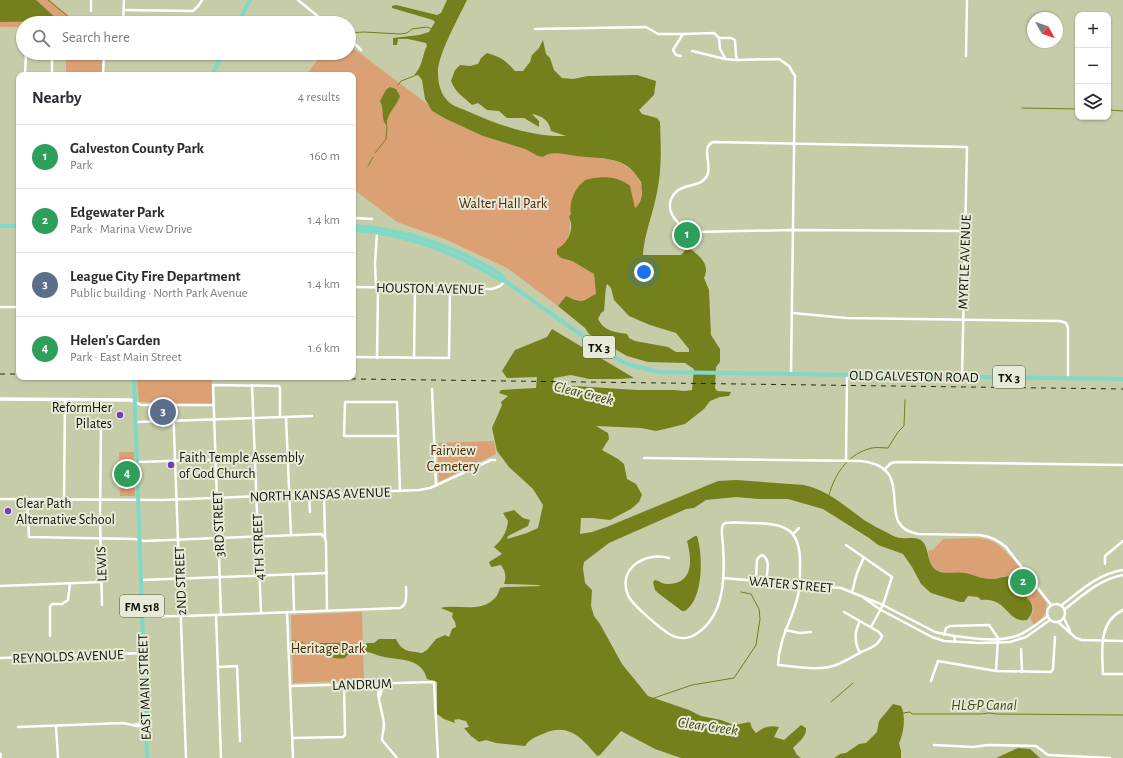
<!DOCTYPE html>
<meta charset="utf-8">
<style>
:root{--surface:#fff;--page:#f2f2f3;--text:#2b2b33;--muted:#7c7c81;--line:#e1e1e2;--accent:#2563eb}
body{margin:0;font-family:"Alegreya Sans",sans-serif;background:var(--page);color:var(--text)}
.controls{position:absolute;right:12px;top:12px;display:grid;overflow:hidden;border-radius:8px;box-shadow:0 1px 3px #0004}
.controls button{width:36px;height:36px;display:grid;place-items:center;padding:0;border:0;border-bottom:1px solid var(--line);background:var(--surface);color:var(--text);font:20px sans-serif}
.compass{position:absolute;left:1027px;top:12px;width:36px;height:36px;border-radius:50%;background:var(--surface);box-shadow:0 1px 3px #0004;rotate:130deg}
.you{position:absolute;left:644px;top:272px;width:14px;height:14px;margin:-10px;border:3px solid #fff;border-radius:50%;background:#1a73e8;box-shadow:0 0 0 6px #1a73e833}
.badge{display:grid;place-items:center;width:26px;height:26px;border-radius:50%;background:var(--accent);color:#fff;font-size:13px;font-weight:700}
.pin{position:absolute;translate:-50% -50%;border:2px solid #fff;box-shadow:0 1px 4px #0006}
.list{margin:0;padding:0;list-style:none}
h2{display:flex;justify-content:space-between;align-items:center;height:52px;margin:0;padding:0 16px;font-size:17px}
h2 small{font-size:13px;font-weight:400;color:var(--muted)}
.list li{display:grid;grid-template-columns:26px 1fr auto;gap:12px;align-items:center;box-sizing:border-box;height:64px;padding:0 16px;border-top:1px solid var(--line)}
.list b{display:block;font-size:15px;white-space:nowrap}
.list p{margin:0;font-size:13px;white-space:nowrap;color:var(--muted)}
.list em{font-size:13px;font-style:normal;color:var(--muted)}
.icon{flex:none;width:22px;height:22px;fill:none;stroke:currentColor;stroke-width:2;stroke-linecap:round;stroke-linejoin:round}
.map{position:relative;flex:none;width:1123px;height:758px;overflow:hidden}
.search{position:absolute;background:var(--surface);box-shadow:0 1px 3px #0004;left:16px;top:16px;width:340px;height:44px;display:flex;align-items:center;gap:10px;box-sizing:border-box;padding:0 14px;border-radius:22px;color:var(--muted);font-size:15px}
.panel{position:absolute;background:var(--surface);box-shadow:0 1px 3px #0004;left:16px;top:72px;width:340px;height:308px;border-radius:8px}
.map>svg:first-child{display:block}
</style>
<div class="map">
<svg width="1123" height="758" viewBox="0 0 1123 758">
<rect width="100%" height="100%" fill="#c5cca7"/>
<g fill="#dca075">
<polygon points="0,0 50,0 77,23 23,23 23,27 0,27"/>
<path d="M349,45l81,61 2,5 14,8 37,17 42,13 13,7c6,-1 13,-3 18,-3 7,-1 15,3 22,3 24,3 44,0 60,22 6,9 4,20 -1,29l-3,1c-2,-21 -7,-32 -30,-30l-33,36 -2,22 -3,7 -4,3 5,14 5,1 22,13 2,21c-13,6 -16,7 -30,1l-8,10 -51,-38 -62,-29 -48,-17 -44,-33v-114h-47l17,-22h26z"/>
<rect x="66" y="53" width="36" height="22"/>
<polygon points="137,379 212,380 212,404 139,402"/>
<polygon points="494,441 496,454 439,482 437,443"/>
<polygon points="119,452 134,452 135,496 120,496"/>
<path d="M943,539c13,0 31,-2 43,0 19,3 47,47 59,62 5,10 -3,18 -11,24l-4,-7c10,-15 -4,-17 -10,-28 -3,-4 -3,-8 -6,-12l-10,-2 -11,3 -11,-1 -18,-5 -14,1 -13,-4 -7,-6 -2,-13 6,-2z"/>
<polygon points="362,612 364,680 293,683 291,615"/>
</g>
<g fill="#74801c" fill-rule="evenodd">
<polygon points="0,0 36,0 59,21 0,22"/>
<path d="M447,0h20c-8,17 -30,56 -29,73 0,9 2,19 8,26 4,6 14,9 21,12 31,14 65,26 99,25l-15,-5c-2,-11 -9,-15 -19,-17l7,7v6l-15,-9h-17l-8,-7 -12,-1 -9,-7 -6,2c-10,-10 -15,-10 -21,-24l4,-11 5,-5 10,1 8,-2 3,-6 6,-5c14,4 18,7 28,18h8l7,-9 2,-7 7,-7 4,-8 3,14 4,4 4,12 8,8 11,1 15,-3 49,-1 19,6 -2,14 -15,15 3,4 15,4 3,4c1,27 2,49 -4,75 -4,20 -12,38 -13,58h38l7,-8c10,8 23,16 16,31l5,12 2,45 9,14v13l-4,5 -1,21 2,3 14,1 -2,4 -9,1 -10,4 -6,8 -19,15 -16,4 -13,3 -15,-3 -45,-2 12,7 1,6 -7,11 16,9 6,5 3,15 9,5 6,11 -3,7 -8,7 -21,11 -18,-2h-11l-1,16 12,-2 17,-6 109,-45 18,-1 68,5c23,5 41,21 60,35 8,5 16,9 24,13 4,3 10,5 14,5 7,1 15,-2 21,4 7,8 3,23 15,29 9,4 18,0 27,2 9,2 17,6 27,6 7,0 13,-5 20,-1 6,3 8,14 14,19 9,8 8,15 1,23 -21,3 -19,-23 -46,-20l-3,-3 -10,-1 -4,6h-4l-29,-9 -10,-9 -9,-17 -9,-13 -25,-9 -9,-7 -46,-29 -35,-10h-29l-23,-2 -30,3 -12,8 -8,1 -77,34 -25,19 -1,6 2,15 7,7 -1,16 3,10 6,8 22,40 26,32 41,14 12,6 20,4 13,5 16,-3 2,6 4,5c8,-6 13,-8 23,-6l-5,10 10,3 17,-15 5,3c1,8 -7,14 -13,20l4,7 4,3h-120l-26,-9 -34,-18 -21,24 -3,1c-15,-18 -29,-34 -54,-22 -8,3 -13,5 -18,12l-29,-3 -10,-3 -7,2 -8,-6 -7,-8 5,-1 -3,-6 -8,-2 -4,1 1,3 -11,-4 -7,-5v-32l-10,-3c-6,-23 -29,-18 -47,-23 -4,-1 -9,-4 -14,-4 -4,0 -2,1 -6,1 -4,-1 -6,-2 -9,-2l-6,7c-12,3 -23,-6 -32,-11l8,-4h22l6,3 2,3 10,-2 6,-4h7l5,-4h17c6,13 13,12 26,14l5,-3 9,-11 9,-4 4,2 3,-8 4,-2 -1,-5 -3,-5 1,-4 -12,-5c16,-4 39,5 53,-9 3,-2 5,-8 6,-11l5,-1 36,-1 -3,-1 -34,-1c3,-8 1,-13 -3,-19l-10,2 -2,-5 13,-8 -8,-7c8,-7 13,-15 14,-26l-5,-8 11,-3 9,8 7,2 -2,6 -20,10 -1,3 20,-6 11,-5 5,-23 -10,-16 -24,-22 -12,-16 -5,-23 10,-23 -1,-3 7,-6 -9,-3 2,-3 35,-2 1,-11 -30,1 -5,-7 13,-21 32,-13 5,-8 82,49 -16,1h-29l-18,-4 -17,3 -2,10 23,-2 62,4h37l10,1 8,-1 2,-21 -9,-6 -37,-1 -21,-6 -38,-22 -4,-6 -27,-22 8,-10c7,3 14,7 21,3 4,-2 5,-4 9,-5l-2,-20 -22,-13 -11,-3 -4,-4v-5c11,-5 18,-21 12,-32l2,-3c-2,-9 2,-20 7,-27 2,-3 5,-4 7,-7 14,-4 33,-5 45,6l5,22c5,-4 7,-10 7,-17 -1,-2 0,-6 -1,-9 -1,-2 -4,-5 -5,-7 -14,-20 -39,-16 -60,-19 -10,-1 -25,-6 -33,1l-5,-1 -13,-7 -42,-13 -37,-17 -14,-8 -7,-12 -3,-19 -4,-5 -4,1c1,-3 4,-5 5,-8 4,-7 4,-15 8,-22l-1,-3 -18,-4h-10l-1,6h-4v-7l26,-3 10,-3 6,-10 -2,-2 -41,-12v-2l4,-1 41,10 4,-2zM607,284l4,4 3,12 15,16 21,9 26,8 13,16v3h-13l-8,-5 -33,-6 -6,-3 -2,-4c-13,-2 -23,-3 -29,-15l3,-6 3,-2c1,-7 1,-22 3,-27z"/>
<path d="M390,87l6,2 4,7c-4,12 -14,17 -13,30 -7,-7 -2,-16 -7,-25 3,-5 5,-12 10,-14z"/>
<path d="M695,536h2c6,19 7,62 -12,75h-3l-24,-18 -3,-3 -2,-8 2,-2c5,1 7,4 12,4 27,0 25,-24 20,-43z"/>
<path d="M893,704l8,2c5,10 3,27 -2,37l2,8v7h-67l6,-4 6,-1 13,-9 7,-1 11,-11 2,-11z"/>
<polygon points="1018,748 1030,749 1040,758 996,758"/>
</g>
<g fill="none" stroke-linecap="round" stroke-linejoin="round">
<g stroke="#74801c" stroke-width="1">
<polyline points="48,0 76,23"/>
<polyline points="349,33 364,32 400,34 407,33 412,29 427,27 432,29"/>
<polyline points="398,85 401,81 414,76"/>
<polyline points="1022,108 1078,109"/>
<polyline points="1108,110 1123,111"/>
<polyline points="375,153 386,139 387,126"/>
<polyline points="368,166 373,157"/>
<path d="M829,495c6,-22 20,-42 43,-47 5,-1 11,0 16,0l10,-16 6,-6 1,-26"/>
<polyline points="292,641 302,642 309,647 313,647"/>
<polyline points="654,698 692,685 734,678 756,645 760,619 759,609 751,594 741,592"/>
<polyline points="831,702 853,683"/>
<polyline points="903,713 910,712 912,714 981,714 989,713 997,714 1123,715"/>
</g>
<g stroke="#fff" stroke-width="2.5">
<polyline points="91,0 91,11"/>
<polyline points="298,0 326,23"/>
<polyline points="124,10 193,11 199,5 202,0"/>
<polyline points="123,23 124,0"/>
<polyline points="535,29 646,27 658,34 683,34"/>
<polyline points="719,38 731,38 735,40 736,55 737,60"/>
<polyline points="349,40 355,44 361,50"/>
<polyline points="692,51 725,59 737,60 779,59 789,66 795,76 791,374"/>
<polyline points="681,56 676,55 673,50 683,34 714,33 719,38 720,49 725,58"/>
<polyline points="966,56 967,0"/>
<polyline points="25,75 26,53"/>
<polyline points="52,75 52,53"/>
<polyline points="103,75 104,53"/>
<polyline points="353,218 372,219"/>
<polyline points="353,287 492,289 500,286 505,281"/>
<polyline points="0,307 19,307"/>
<polyline points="793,313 846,318 1060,321 1066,323 1068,328 1068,378"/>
<polyline points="353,357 449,358 450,288"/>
<polyline points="377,358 378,290 376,287 375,264 377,233"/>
<polyline points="414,358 415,288"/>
<path d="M962,377l5,-230 -254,-5c-13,6 0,23 -6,34 -7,12 -22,7 -31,16 -16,16 3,38 20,40l98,-2 171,1"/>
<polyline points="252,385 261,613"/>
<polyline points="432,389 436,485"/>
<polyline points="135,402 141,405 213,405"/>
<polyline points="173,405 186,758"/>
<polyline points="286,417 291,535"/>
<polyline points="136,422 312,416"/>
<polyline points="101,426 100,519 102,605"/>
<polyline points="398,436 344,436 345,402 397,402 400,491"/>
<path d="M644,458l217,3c60,7 10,65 57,73l61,1c10,1 19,5 27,12l45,58"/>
<polyline points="846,461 847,375"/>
<polyline points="138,462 288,457"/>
<polyline points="884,470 891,463 897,462 1123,465"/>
<polyline points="324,494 325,537"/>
<polyline points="309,495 310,512"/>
<polyline points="0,499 163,500 419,490 430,488 491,460 495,460"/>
<polyline points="27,499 29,537 135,539 144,541 321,534 325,538 326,542 327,611"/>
<polyline points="64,499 65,399"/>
<polyline points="793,534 799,528"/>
<polyline points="846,545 892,577 883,605 871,627"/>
<path d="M669,558c-24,-7 -52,11 -41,37 3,9 36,37 45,41 7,3 16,3 23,-2 29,-18 29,-58 27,-88 0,-7 -3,-15 0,-21l2,-2c9,-1 18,0 28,0 34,0 48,7 47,43 0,13 0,25 -4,37 -7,22 -17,38 -18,62 17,1 38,6 55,1 10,-3 19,-9 28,-14 8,-3 18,-7 21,-16l-3,-4 -35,-20"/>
<polyline points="1105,564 1105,556 1123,541"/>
<polyline points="293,575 294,612"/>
<polyline points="723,578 841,588 883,605 935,632 954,636"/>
<polyline points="141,580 327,573"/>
<path d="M756,580l1,-20 2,-3 3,-2c9,4 5,18 4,26"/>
<polyline points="0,586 102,582"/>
<polyline points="852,592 857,573 864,557"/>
<polyline points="864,598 881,610 932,637 944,641 979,643 1010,642 1026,637 1050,620"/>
<circle cx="1056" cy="613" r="9"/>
<path d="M1062,605c19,-15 36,-31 61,-35"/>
<path d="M1065,609c18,-14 35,-30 58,-34"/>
<path d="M1123,610c-25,12 -21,40 -20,64h20"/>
<polyline points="287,612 293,758"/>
<polyline points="216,615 221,758"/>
<polyline points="221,615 213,385 279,386 280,388 280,417"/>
<path d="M142,617l74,-2 184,-7c8,-4 6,-13 6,-21"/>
<polyline points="1064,618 1070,631"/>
<path d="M860,621c-6,11 -6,21 0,32"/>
<polyline points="1058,622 1076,638 1082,640 1123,641"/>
<polyline points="785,630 800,633 811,632"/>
<polyline points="944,635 946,628 950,626 989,625 998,638 996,671"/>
<polyline points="50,636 50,607 52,604 62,604 68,600 70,583"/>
<path d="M955,641l-1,-5c20,2 45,7 65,-1 10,-4 19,-12 29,-19"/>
<polyline points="1021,649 1022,672"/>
<polyline points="0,658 143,653"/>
<polyline points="218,667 237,666 240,741"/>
<polyline points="931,681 938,661 996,671 1051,672 1053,669 1055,637"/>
<path d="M380,684c-5,9 3,29 4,40 0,6 -2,11 -2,16l15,18"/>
<polyline points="290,686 434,682 438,758"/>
<polyline points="380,696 382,689 381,684"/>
<polyline points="134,725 146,722"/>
<polyline points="56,726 58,758"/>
<polyline points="18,727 123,723 137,726 146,726"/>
<polyline points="292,738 343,737 345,735 344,685"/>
<polyline points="934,745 973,747 988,745 1036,746 1048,755 1110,758"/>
</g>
<g stroke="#fff" stroke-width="3.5">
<polyline points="0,399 131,400 135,402"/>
<polyline points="0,754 0,758"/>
</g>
<g stroke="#7fd9c8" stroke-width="4">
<polyline points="238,23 250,0"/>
<polyline points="212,75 223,53"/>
<polyline points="0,226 19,226"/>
<path d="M353,226c47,3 92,17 133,40 7,4 16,7 19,15"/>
<path d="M353,230c54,3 103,23 148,50l4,1 105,74 17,9 32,8 464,7"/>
<polyline points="134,377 147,758"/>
</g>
<g stroke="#262818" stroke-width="1" stroke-dasharray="5 5" stroke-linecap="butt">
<polyline points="0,374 19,374"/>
<polyline points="201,377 1123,389"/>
</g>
</g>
<g fill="#6d40b8" stroke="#e6ead7" stroke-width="1.5">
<circle cx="120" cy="415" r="4"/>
<circle cx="171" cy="465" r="4"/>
<circle cx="8" cy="511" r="4"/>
</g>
<g text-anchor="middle" stroke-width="4" stroke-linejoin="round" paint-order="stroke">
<g fill="#e6ead7" stroke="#525445" stroke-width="1">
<rect x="583" y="336" width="32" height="22" rx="3"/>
<rect x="993" y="366" width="32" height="22" rx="3"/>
<rect x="120" y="595" width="44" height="22" rx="3"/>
</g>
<g font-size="13" font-weight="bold" fill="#121407">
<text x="599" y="352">TX 3</text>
<text x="1009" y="382">TX 3</text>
<text x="142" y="611">FM 518</text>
</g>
<g font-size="14" fill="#4a2503" stroke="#e6ead7">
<text x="503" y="208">Walter Hall Park</text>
<text x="453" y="455">Fairview<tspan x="453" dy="16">Cemetery</tspan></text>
<text x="328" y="653">Heritage Park</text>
</g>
<g font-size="14" fill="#121407" stroke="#e6ead7">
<text transform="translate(964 262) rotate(-88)" y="5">MYRTLE AVENUE</text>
<text transform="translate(430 288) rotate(1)" y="5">HOUSTON AVENUE</text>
<text transform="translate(914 376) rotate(1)" y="5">OLD GALVESTON ROAD</text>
<text transform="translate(320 494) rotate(-2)" y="5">NORTH KANSAS AVENUE</text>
<text transform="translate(218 524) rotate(-92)" y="5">3RD STREET</text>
<text transform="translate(258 547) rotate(-92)" y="5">4TH STREET</text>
<text transform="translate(101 564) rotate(-92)" y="5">LEWIS</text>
<text transform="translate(180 581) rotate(-92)" y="5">2ND STREET</text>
<text transform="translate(791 584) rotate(5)" y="5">WATER STREET</text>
<text transform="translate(68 656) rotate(-2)" y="5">REYNOLDS AVENUE</text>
<text transform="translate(362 684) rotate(-2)" y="5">LANDRUM</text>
<text transform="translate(144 687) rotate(-92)" y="5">EAST MAIN STREET</text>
</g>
<g font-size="14" fill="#121407" stroke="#e6ead7" text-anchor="start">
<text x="112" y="412" text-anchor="end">ReformHer<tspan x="112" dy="16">Pilates</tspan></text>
<text x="179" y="462">Faith Temple Assembly<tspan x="179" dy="16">of God Church</tspan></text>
<text x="16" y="508">Clear Path<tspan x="16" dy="16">Alternative School</tspan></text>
</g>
<g font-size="15" font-style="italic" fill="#414715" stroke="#e6ead7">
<text transform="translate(584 393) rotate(14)" y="5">Clear Creek</text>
<text x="984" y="710">HL&amp;P Canal</text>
<text transform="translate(708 726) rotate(8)" y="5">Clear Creek</text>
</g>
</g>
</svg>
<div class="controls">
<button>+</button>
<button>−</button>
<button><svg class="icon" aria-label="layers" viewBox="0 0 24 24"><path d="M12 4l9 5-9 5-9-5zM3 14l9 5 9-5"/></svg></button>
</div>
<svg class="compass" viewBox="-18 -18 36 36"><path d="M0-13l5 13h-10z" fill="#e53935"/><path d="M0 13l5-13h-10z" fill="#7c7c81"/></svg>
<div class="you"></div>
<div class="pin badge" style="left:687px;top:235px;background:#2e9e5b">1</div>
<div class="pin badge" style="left:1023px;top:582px;background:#2e9e5b">2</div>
<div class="pin badge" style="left:163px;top:412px;background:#5c6f8a">3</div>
<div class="pin badge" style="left:127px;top:474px;background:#2e9e5b">4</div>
<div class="search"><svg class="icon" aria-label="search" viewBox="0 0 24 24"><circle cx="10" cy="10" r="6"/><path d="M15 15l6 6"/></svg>Search here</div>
<section class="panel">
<h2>Nearby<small>4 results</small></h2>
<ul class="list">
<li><span class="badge" style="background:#2e9e5b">1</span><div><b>Galveston County Park</b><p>Park</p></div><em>160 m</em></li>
<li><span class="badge" style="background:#2e9e5b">2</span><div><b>Edgewater Park</b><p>Park · Marina View Drive</p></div><em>1.4 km</em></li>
<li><span class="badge" style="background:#5c6f8a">3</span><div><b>League City Fire Department</b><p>Public building · North Park Avenue</p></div><em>1.4 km</em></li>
<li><span class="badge" style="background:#2e9e5b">4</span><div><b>Helen's Garden</b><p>Park · East Main Street</p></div><em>1.6 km</em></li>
</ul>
</section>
</div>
